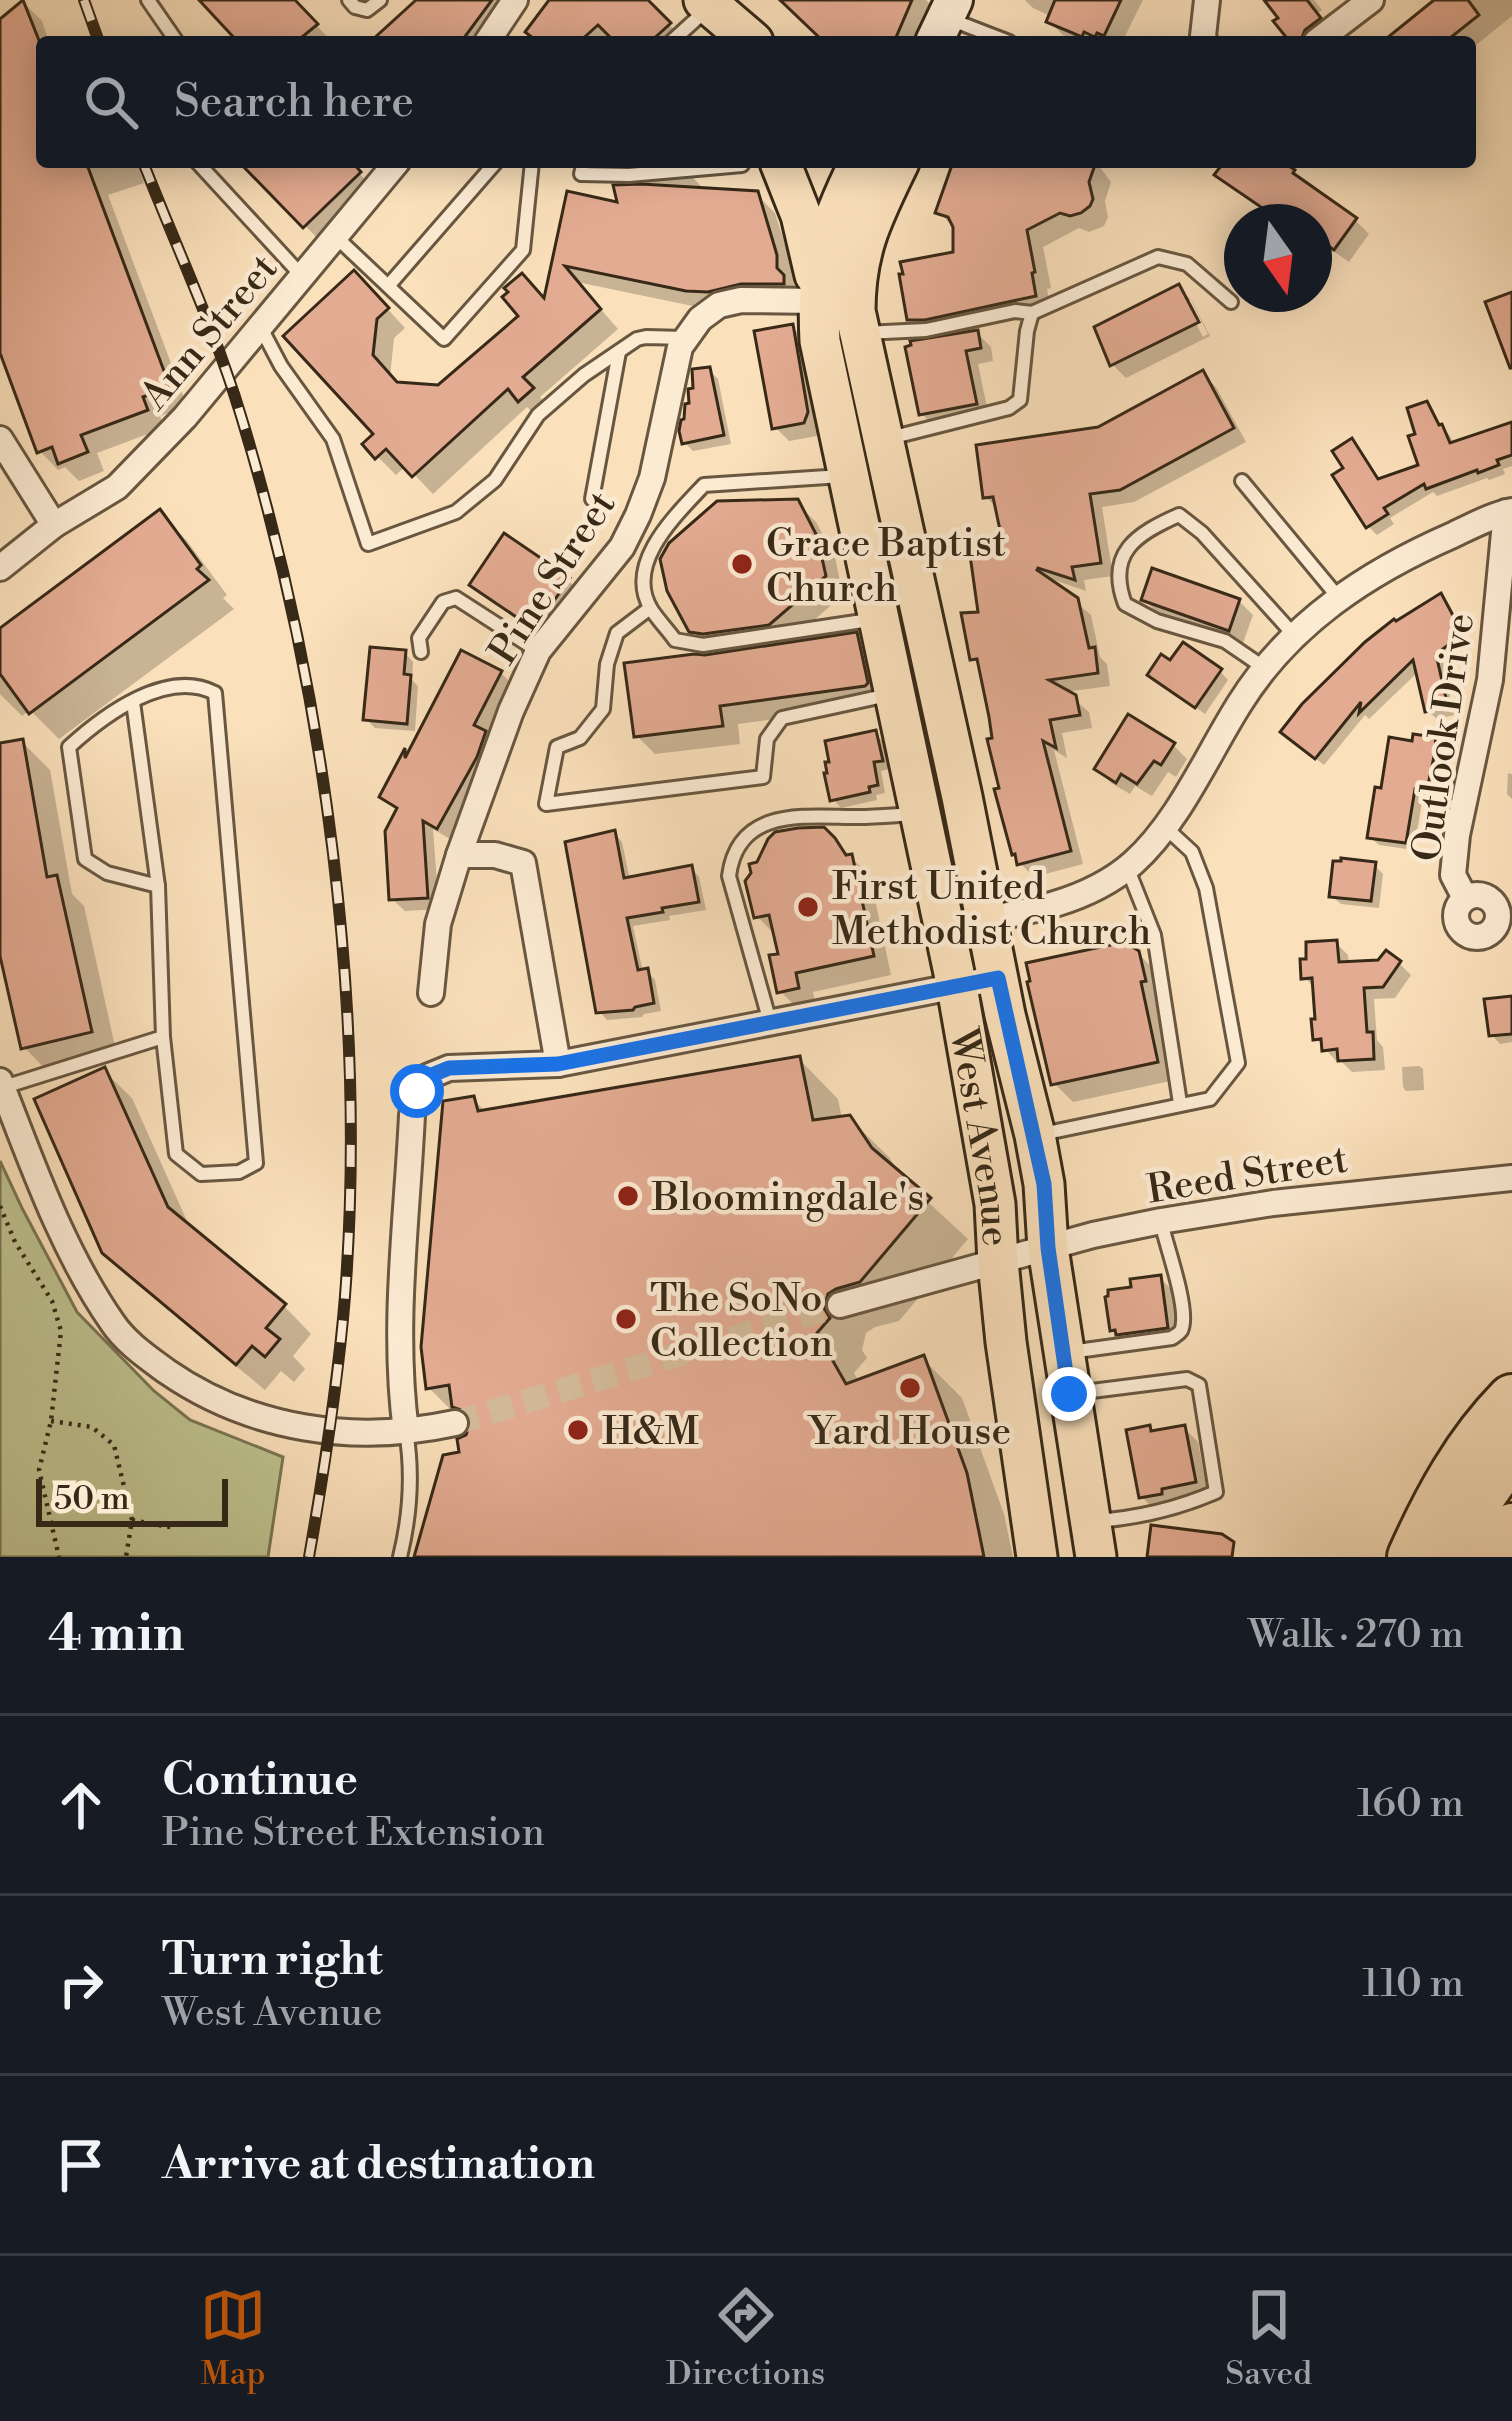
<!DOCTYPE html>
<meta charset="utf-8">
<style>
:root{--surface:#171b24;--page:#20242c;--text:#f1f3f6;--muted:#9ea1a6;--line:#363941;--accent:#b45309}
body{margin:0;font-family:"Libre Bodoni",serif;background:var(--page);color:var(--text)}
.compass{position:absolute;left:1224px;top:204px;width:108px;height:108px;border-radius:50%;background:var(--surface);box-shadow:0 6px 30px #0003;rotate:166deg}
.scale{position:absolute;left:36px;bottom:30px;width:192px;box-sizing:border-box;padding-left:12px;border:6px solid #372917;border-top:0;font-size:33px;line-height:42px;white-space:nowrap;color:#372917;-webkit-text-stroke:9px #fcebd3;paint-order:stroke}
.stop{position:absolute;width:36px;height:36px;margin:-27px;border:9px solid #1a73e8;border-radius:50%;background:#fff}
.stop.end{background:#1a73e8;border-color:#fff;box-shadow:0 3px 12px #0008}
.list{margin:0;padding:0;list-style:none}
h2{display:flex;justify-content:space-between;align-items:center;height:156px;margin:0;padding:0 48px;font-size:51px}
h2 small{font-size:39px;font-weight:400;color:var(--muted)}
.list li{display:grid;grid-template-columns:78px 1fr auto;gap:36px;align-items:center;box-sizing:border-box;height:180px;padding:0 48px;border-top:3px solid var(--line)}
.list b{display:block;font-size:45px;white-space:nowrap}
.list p{margin:0;font-size:39px;white-space:nowrap;color:var(--muted)}
.list em{font-size:39px;font-style:normal;color:var(--muted)}
.icon{flex:none;width:66px;height:66px;fill:none;stroke:currentColor;stroke-width:2;stroke-linecap:round;stroke-linejoin:round}
.map{position:relative;flex:none;width:1512px;height:1557px;overflow:hidden}
.search{position:absolute;background:var(--surface);box-shadow:0 6px 30px #0003;left:36px;right:36px;top:36px;height:132px;display:flex;align-items:center;gap:30px;box-sizing:border-box;padding:0 42px;border-radius:12px;color:var(--muted);font-size:45px}
.sheet{height:696px;background:var(--surface)}
nav{display:flex;justify-content:space-around;align-items:center;box-sizing:border-box;height:168px;border-top:3px solid var(--line);background:var(--surface);font-size:33px;color:var(--muted)}
nav a{display:grid;justify-items:center;gap:6px}
nav .on{color:var(--accent)}
.map>svg:first-child{display:block}
</style>
<div class="map">
<svg width="1512" height="1557" viewBox="0 0 1512 1557">
<rect width="100%" height="100%" fill="#fae0bb"/>
<filter id="stains"><feTurbulence type="fractalNoise" baseFrequency=".00167" numOctaves="4"/><feColorMatrix values="0 0 0 0 .2 0 0 0 0 .09 0 0 0 0 .02 0 0 0 .5 -.17"/></filter>
<radialGradient id="worn" r=".72"><stop offset=".6" stop-color="#630" stop-opacity="0"/><stop offset="1" stop-color="#630" stop-opacity=".3"/></radialGradient>
<polygon fill="#bec290" stroke="#7a7654" stroke-width="3" points="0,1161 22,1208 77,1312 154,1391 190,1420 283,1457 268,1557 0,1557"/>
<g fill="#0003" fill-rule="evenodd">
<polygon points="203,0 293,0 332,42 242,42"/>
<polygon points="419,0 524,0 493,42 374,42"/>
<polygon points="553,0 644,0 686,42 539,42"/>
<polygon points="783,0 926,0 935,9 920,42 827,42"/>
<polygon points="1025,0 1143,0 1122,42 1079,42 1063,35 1049,21 1048,15 1033,8"/>
<polygon points="1267,0 1314,0 1322,10 1317,14 1334,35 1327,42 1294,42 1282,18"/>
<polygon points="1439,0 1512,0 1512,16 1470,50 1470,42 1386,42"/>
<polygon points="24,3 42,21 49,42 42,42 42,162 137,162 144,183 108,195 187,406 160,416 164,428 97,453 104,471 79,481 65,467 58,470 40,451 0,344 0,23"/>
<polygon points="243,162 348,162 377,192 323,244"/>
<polygon points="610,162 710,162 716,176 692,177 706,191 756,194 775,213 795,276 794,289 707,309 577,282 618,329 540,397 550,409 539,418 527,407 433,494 406,466 396,475 366,445 378,434 287,336 373,293 405,328 394,338 390,377 398,386 439,388 546,303 569,194 621,206 634,187"/>
<polygon points="949,162 1096,162 1111,182 1105,201 1108,217 1104,226 1089,232 1079,228 1043,247 1051,288 1047,289 1051,313 973,329 991,347 993,361 978,364 989,417 936,428 922,414 931,341 909,319 956,255 956,230 939,212 953,171 948,165"/>
<polygon points="1209,162 1270,162 1355,220 1369,234 1349,262 1323,244 1319,249 1314,245 1314,222 1280,222 1232,189 1218,175 1221,171"/>
<path d="M1179,288l13,13 18,35 -84,42 -13,-13 -15,-37zM1184,300h7l17,34 -5,3z"/>
<polygon points="792,327 806,341 821,424 817,436 789,441 775,427"/>
<polygon points="709,370 718,379 731,444 693,451 684,442"/>
<polygon points="1202,374 1216,387 1246,442 1134,502 1102,507 1113,576 1084,580 1086,591 1046,577 1091,615 1100,657 1107,664 1110,686 1065,692 1089,712 1092,728 1062,733 1067,758 1054,750 1083,864 1034,877 1020,863 1002,790 982,668 973,659 982,615 1007,552 999,510 986,497 1099,430"/>
<polygon points="1426,405 1450,436 1454,445 1497,430 1495,426 1512,420 1512,466 1503,469 1505,474 1489,480 1487,478 1437,496 1433,492 1390,518 1394,524 1377,535 1368,526 1347,469 1352,442 1380,481 1422,467 1419,436"/>
<polygon points="796,502 816,522 835,557 843,595 783,647 856,636 875,655 884,704 738,724 740,744 655,754 637,736 731,653 711,650 692,630"/>
<polygon points="159,513 187,541 227,595 223,598 234,609 59,739 30,710 22,716 0,694 0,632"/>
<polygon points="568,580 582,594 549,641 487,599 473,585"/>
<polygon points="1440,596 1449,605 1470,643 1443,662 1454,715 1437,719 1428,711 1419,671 1369,719 1365,715 1324,765 1292,740"/>
<polygon points="1144,600 1239,601 1253,615 1243,643 1158,613"/>
<polygon points="405,653 413,662 412,680 418,686 415,731 375,728 366,719"/>
<polygon points="1220,671 1228,680 1205,714 1160,683"/>
<polygon points="501,673 513,685 486,736 497,746 488,770 450,839 433,829 439,909 405,911 392,899 399,811 382,797 406,753 409,756"/>
<polygon points="875,734 884,742 890,769 881,771 885,793 876,795 877,800 841,808 833,799"/>
<polygon points="1434,740 1442,748 1435,797 1423,796 1414,850 1379,845 1370,837 1384,791 1415,744"/>
<polygon points="22,742 50,770 72,894 84,906 118,1060 51,1075 24,1047 0,943 0,746"/>
<polygon points="1173,745 1187,759 1176,777 1168,772 1152,796 1135,786 1130,794 1111,783 1098,769"/>
<polygon points="1508,773 1512,774 1512,799 1507,794"/>
<polygon points="823,830 870,876 891,975 813,992 816,1006 799,1010 780,991 781,956 777,937 757,916"/>
<polygon points="614,833 622,842 630,880 691,868 699,877 706,910 669,916 670,920 633,926 643,972 647,971 655,980 661,1011 644,1014 642,1017 607,1020 599,1011"/>
<polygon points="1374,865 1383,874 1379,908 1341,904 1332,896"/>
<polygon points="1336,943 1348,955 1349,965 1399,963 1411,975 1395,998 1374,999 1377,1040 1383,1047 1385,1070 1352,1072 1341,1061 1336,1061 1316,1038 1318,1022 1316,989 1304,977"/>
<polygon points="1138,953 1157,973 1163,999 1157,1000 1175,1080 1073,1102 1054,1083"/>
<polygon points="1512,999 1512,1042 1500,1044 1492,1035"/>
<polygon points="799,1059 838,1099 842,1119 849,1118 889,1157 901,1177 968,1239 899,1321 875,1327 866,1333 862,1350 867,1358 854,1373 860,1383 923,1359 962,1398 1004,1514 1013,1557 417,1557 476,1425 468,1427 429,1388 473,1099 486,1112"/>
<polygon points="1419,1066 1423,1069 1424,1090 1406,1091 1403,1087 1402,1067"/>
<polygon points="104,1071 132,1098 191,1230 284,1306 311,1334 293,1356 305,1369 294,1382 281,1371 265,1390 133,1281 104,1251"/>
<polygon points="1160,1278 1174,1292 1180,1341 1133,1348 1113,1329 1134,1290"/>
<polygon points="1149,1428 1154,1434 1184,1428 1198,1442 1208,1495 1156,1511 1142,1497"/>
</g>
<g fill="#e3ab92" stroke="#372917" stroke-width="3">
<polygon points="23,0 42,48 42,162 86,162 170,387 143,397 148,410 81,435 88,452 58,464 52,447 37,453 0,353 0,19"/>
<polygon points="199,0 295,0 318,24 296,42 238,42"/>
<polygon points="416,0 492,0 461,42 370,42"/>
<polygon points="549,0 648,0 671,23 650,42 615,42 598,25 579,42 538,42 525,32"/>
<polygon points="780,0 912,0 894,42 824,42"/>
<polygon points="1055,0 1121,0 1104,36 1097,33 1095,37 1084,32 1082,37 1046,22"/>
<polygon points="1264,0 1307,0 1321,18 1305,30 1300,42 1290,42 1273,21 1278,18"/>
<polygon points="1434,0 1468,0 1479,15 1445,42 1382,42"/>
<polygon points="239,162 352,162 361,172 303,228"/>
<polygon points="953,162 1096,162 1089,182 1093,199 1090,206 1081,213 1070,216 1060,213 1027,230 1035,272 1032,273 1036,296 925,320 907,320 899,274 903,274 900,262 953,252 953,227 948,217 935,213"/>
<polygon points="1224,162 1283,162 1295,170 1293,173 1357,218 1334,250 1314,236 1314,222 1283,222 1214,175"/>
<polygon points="641,184 758,191 777,255 777,268 784,275 784,284 741,284 708,292 686,291 565,266 601,309 523,377 534,388 518,402 508,389 412,477 386,449 375,459 362,444 373,434 283,336 354,270 389,308 377,319 373,355 397,382 438,385 518,316 502,297 508,292 504,288 522,273 544,298 567,191 617,202 613,185"/>
<polygon points="1179,284 1199,322 1110,366 1094,327"/>
<polygon points="1512,292 1512,368 1510,368 1485,302"/>
<polygon points="793,324 808,412 804,423 772,429 754,331"/>
<polygon points="978,330 981,348 966,351 977,404 919,415 905,347 911,345 910,341"/>
<polygon points="710,367 724,435 682,444 679,431 681,420 684,419 685,404 689,403 688,389 693,388 692,369"/>
<polygon points="1203,370 1234,428 1120,490 1090,494 1101,563 1072,567 1075,580 1038,568 1037,570 1078,598 1089,648 1095,647 1098,673 1049,680 1076,695 1080,715 1050,720 1056,748 1043,741 1071,851 1017,865 1015,854 1012,855 994,789 999,788 987,739 992,738 989,717 977,659 970,660 961,613 978,612 970,555 1004,549 993,497 983,498 976,445 1098,427"/>
<polygon points="1427,401 1439,425 1442,424 1450,443 1512,422 1512,455 1497,460 1499,465 1478,473 1477,470 1426,489 1424,484 1384,508 1388,514 1366,528 1332,475 1343,468 1332,451 1352,438 1378,479 1418,465 1408,436 1415,434 1407,408"/>
<polygon points="798,499 817,536 826,576 769,625 703,634 689,632 667,591 660,559 669,543 717,501"/>
<polygon points="160,509 201,565 197,569 209,580 29,714 0,674 0,628"/>
<polygon points="504,533 570,578 534,629 469,585"/>
<polygon points="1152,568 1240,599 1229,631 1141,600"/>
<polygon points="1441,593 1463,634 1436,654 1448,707 1425,712 1413,660 1359,713 1361,702 1315,759 1280,732 1302,704 1365,642 1394,619 1396,621"/>
<polygon points="857,632 868,683 865,686 720,706 723,726 634,737 624,663 694,654 705,655"/>
<polygon points="1183,642 1222,669 1195,708 1147,675 1161,654 1170,660"/>
<polygon points="370,647 406,650 404,674 411,675 407,724 363,720"/>
<polygon points="461,650 502,671 474,725 486,731 477,757 437,829 423,821 428,898 389,900 385,831 397,808 379,797 405,748 405,758"/>
<polygon points="1128,714 1175,743 1161,765 1154,761 1137,784 1121,774 1116,783 1094,769"/>
<polygon points="876,730 883,761 874,762 878,785 869,787 870,792 830,801 824,773 827,773 825,762 829,762 825,741"/>
<polygon points="1413,734 1435,737 1436,747 1427,790 1415,789 1406,843 1367,838 1375,787 1381,788 1389,737 1412,741"/>
<polygon points="23,739 47,877 57,875 92,1032 21,1049 0,956 0,743"/>
<polygon points="824,827 835,838 846,855 852,854 874,956 796,973 799,988 777,993 769,955 778,954 769,915 754,918 745,881 751,873 749,864 757,862 768,839 775,832 798,828"/>
<polygon points="615,830 624,878 692,865 699,902 662,908 663,912 627,918 638,970 648,968 654,1003 635,1007 633,1010 596,1013 565,842"/>
<polygon points="1341,858 1376,862 1371,901 1329,897 1333,861 1341,861"/>
<polygon points="1337,940 1339,962 1378,960 1386,950 1401,961 1383,987 1364,988 1367,1032 1373,1032 1374,1059 1338,1061 1337,1049 1322,1051 1321,1039 1313,1040 1311,1019 1315,1019 1312,978 1301,979 1300,959 1306,959 1306,942"/>
<polygon points="1124,942 1139,951 1146,981 1141,982 1158,1062 1051,1085 1027,982 1030,981 1026,963"/>
<polygon points="1512,996 1512,1034 1489,1036 1484,999"/>
<polygon points="800,1056 813,1120 850,1115 872,1148 931,1198 860,1282 836,1289 828,1294 824,1308 830,1318 817,1333 846,1384 924,1355 967,1473 984,1557 414,1557 443,1455 459,1452 457,1439 466,1435 471,1421 467,1412 452,1407 449,1385 426,1389 421,1347 443,1101 474,1096 478,1111"/>
<polygon points="105,1067 168,1207 286,1304 266,1328 280,1339 265,1357 252,1346 236,1365 102,1253 34,1099"/>
<polygon points="1161,1275 1168,1328 1116,1335 1115,1330 1110,1331 1105,1297 1108,1296 1108,1290 1131,1287 1130,1279"/>
<polygon points="1150,1425 1151,1431 1185,1425 1196,1482 1162,1489 1162,1494 1139,1498 1126,1430"/>
<polygon points="1151,1525 1222,1534 1234,1542 1232,1557 1147,1557"/>
</g>
<g fill="none" stroke-linecap="round" stroke-linejoin="round">
<polyline stroke="#d3bb9a" stroke-width="24" stroke-dasharray="24 12" stroke-linecap="butt" points="455,1423 840,1305"/>
<g stroke="#685740" stroke-width="18">
<g id="lane">
<polyline points="148,0 177,42"/>
<polyline points="349,0 355,7 367,10 380,0"/>
<polyline points="952,20 1009,42"/>
<polyline points="671,42 704,12"/>
<polyline points="197,162 302,276"/>
<polyline points="584,162 581,174 629,175 742,165 741,162"/>
<polyline points="335,236 444,339 523,250 532,162"/>
<polyline points="389,285 496,162"/>
<polyline points="1032,313 1158,257 1187,264 1231,302"/>
<polyline points="261,328 281,366 333,439 368,544 456,512 495,480 538,415 584,375 637,339 646,337 685,338"/>
<polyline points="864,333 926,330 1015,311 1032,313 1027,331 1020,400 1009,408 890,438"/>
<path d="M842,476l-138,9c-29,31 -80,79 -53,124 7,11 17,21 24,31l28,5 173,-26"/>
<polyline points="1242,481 1338,597"/>
<polyline points="592,499 619,352"/>
<polyline points="650,608 617,633 607,664 603,709 580,738 557,747 546,804 763,777 767,739 782,718 888,695"/>
<polyline points="421,652 419,638 443,602 456,598 538,651"/>
<path d="M1266,669l-41,-28 -68,-20 -32,-17c-19,-51 11,-70 54,-89l23,18 92,102"/>
<polyline points="133,702 158,886"/>
<polyline points="1127,867 1154,935 1180,1103"/>
<path d="M770,1022l-41,-146c9,-70 77,-59 129,-59 19,0 38,-2 57,-3"/>
<path d="M4,1087l159,-50 13,117 25,20 38,-2 17,-9 -41,-470c-48,-25 -111,22 -146,54l16,112 22,14 51,13 5,151"/>
<polyline points="1042,1134 1210,1099 1238,1063 1206,888 1192,852 1166,828"/>
<path d="M1070,1352l102,-14c8,-6 10,-5 11,-16 2,-25 -16,-74 -22,-100"/>
<path d="M1076,1393l111,-14 12,6 17,107c-37,16 -79,26 -120,29"/>
<path d="M400,1557c10,-41 13,-84 6,-126"/>
</g>
</g>
<g stroke="#685740" stroke-width="30">
<g id="street">
<polyline points="487,42 515,0"/>
<polyline points="1205,42 1203,36 1207,0"/>
<polyline points="1316,42 1371,0"/>
<polyline points="0,439 54,525"/>
<polyline points="0,568 54,525 117,487 185,417 397,162"/>
<polyline points="459,855 495,855 523,863 558,1064"/>
<circle cx="1477" cy="916" r="21"/>
<polyline points="1465,898 1453,875 1457,835 1490,680 1506,512"/>
<path d="M944,926c64,-11 138,-18 189,-63 46,-41 74,-108 107,-160 50,-80 128,-131 213,-168 19,-9 39,-20 59,-24"/>
<polyline points="431,993 438,924 459,855 511,711 538,651 622,547 638,515 652,478 680,347 700,319 719,305 741,300 818,301"/>
<path d="M0,1081c32,82 62,169 112,241 13,20 35,35 54,49 85,59 188,74 289,52"/>
<polyline points="840,1305 1093,1235 1161,1221 1273,1203 1512,1178"/>
<path d="M406,1431c-14,-104 1,-211 6,-316l5,-24 10,-14 22,-9 109,-4 440,-86"/>
</g>
</g>
<g stroke="#372917" stroke-width="42">
<polyline id="secondary" points="934,42 954,0"/>
</g>
<g stroke="#372917" stroke-width="45">
<g id="primary">
<polyline points="704,0 753,42"/>
<polyline points="780,162 801,215 815,275"/>
<path id="s1" d="M860,162c-34,68 -44,103 -40,179l137,646 38,217 3,58 8,80 31,215"/>
<path d="M899,162c-26,54 -44,87 -44,149l107,486 43,218 30,120 9,49 4,64 48,309"/>
</g>
</g>
<g stroke="#372917" stroke-width="54">
<g id="highway">
<path d="M1412,1557c26,-58 55,-112 100,-158"/>
<polyline points="1449,1557 1479,1498 1512,1451"/>
<polyline points="1497,1557 1512,1528"/>
</g>
</g>
<g stroke="#372917" stroke-width="4.5" stroke-dasharray="3 6" stroke-linecap="butt">
<polyline points="0,1206 15,1242 52,1301 61,1331 51,1421 39,1470 59,1557"/>
<polyline points="51,1421 92,1427 114,1445 132,1520 126,1557"/>
<polyline points="132,1520 175,1528"/>
</g>
<use href="#lane" stroke="#fcebd3" stroke-width="12"/>
<use href="#street" stroke="#fcebd3" stroke-width="24"/>
<use href="#secondary" stroke="#fcebd3" stroke-width="36"/>
<use href="#primary" stroke="#fae0bb" stroke-width="39"/>
<use href="#highway" stroke="#fae0bb" stroke-width="48"/>
<g stroke="#372917" stroke-width="12">
<g id="rail">
<polyline points="84,0 99,42"/>
<path d="M143,162c33,84 72,168 98,254 84,275 126,593 104,880 -7,87 -21,175 -36,261"/>
</g>
</g>
<use href="#rail" stroke="#fcebd3" stroke-width="8" stroke-dasharray="22" stroke-linecap="butt"/>
</g>
<g fill="none" stroke-linecap="round" stroke-linejoin="round">
<polyline stroke="#1a73e8" stroke-width="15" points="417,1091 427,1077 449,1068 558,1064 998,978 1044,1184 1048,1248 1069,1394"/>
</g>
<g fill="#8f2418" stroke="#fcebd3" stroke-width="4.5">
<circle cx="742" cy="564" r="12"/>
<circle cx="808" cy="907" r="12"/>
<circle cx="628" cy="1196" r="12"/>
<circle cx="626" cy="1319" r="12"/>
<circle cx="910" cy="1388" r="12"/>
<circle cx="578" cy="1430" r="12"/>
</g>
<g text-anchor="middle" stroke-width="9" stroke-linejoin="round" paint-order="stroke">
<g font-size="39" fill="#372917" stroke="#fcebd3">
<text transform="translate(208 331) rotate(-50)" y="14">Ann Street</text>
<text transform="translate(551 577) rotate(-57)" y="14">Pine Street</text>
<text transform="translate(1442 737) rotate(-82)" y="14">Outlook Drive</text>
<text dy="14" stroke="none"><textPath href="#s1" startOffset="999">West Avenue</textPath></text>
<text transform="translate(1247 1173) rotate(-9)" y="14">Reed Street</text>
</g>
<g font-size="39" fill="#372917" stroke="#fcebd3" text-anchor="start">
<text x="766" y="556">Grace Baptist<tspan x="766" dy="45">Church</tspan></text>
<text x="832" y="899">First United<tspan x="832" dy="45">Methodist Church</tspan></text>
<text x="652" y="1210">Bloomingdale's</text>
<text x="650" y="1311">The SoNo<tspan x="650" dy="45">Collection</tspan></text>
<text x="602" y="1444">H&amp;M</text>
<text x="910" y="1444" text-anchor="middle">Yard House</text>
</g>
</g>
<rect width="100%" height="100%" filter="url(#stains)"/>
<rect width="100%" height="100%" fill="url(#worn)"/>
</svg>
<svg class="compass" viewBox="-18 -18 36 36"><path d="M0-13l5 13h-10z" fill="#e53935"/><path d="M0 13l5-13h-10z" fill="#9ea1a6"/></svg>
<div class="scale">50 m</div>
<div class="stop" style="left:417px;top:1091px"></div>
<div class="stop end" style="left:1069px;top:1394px"></div>
<div class="search"><svg class="icon" aria-label="search" viewBox="0 0 24 24"><circle cx="10" cy="10" r="6"/><path d="M15 15l6 6"/></svg>Search here</div>
</div>
<section class="sheet">
<h2>4 min<small>Walk · 270 m</small></h2>
<ul class="list">
<li><svg class="icon" aria-label="ahead" viewBox="0 0 24 24"><path d="M12 20V5M6 11l6-6 6 6"/></svg><div><b>Continue</b><p>Pine Street Extension</p></div><em>160 m</em></li>
<li><svg class="icon" aria-label="right" viewBox="0 0 24 24"><path d="M7 20v-9h11M14 6l5 5-5 5"/></svg><div><b>Turn right</b><p>West Avenue</p></div><em>110 m</em></li>
<li><svg class="icon" aria-label="arrive" viewBox="0 0 24 24"><path d="M6 21V4h12l-3 4 3 4H6"/></svg><div><b>Arrive at destination</b></div></li>
</ul>
</section>
<nav>
<a class="on"><svg class="icon" aria-label="map" viewBox="0 0 24 24"><path d="M3 6l6-2 6 2 6-2v14l-6 2-6-2-6 2zM9 4v14M15 6v14"/></svg>Map</a>
<a><svg class="icon" aria-label="directions" viewBox="0 0 24 24"><path d="M12 3l9 9-9 9-9-9zM9 14v-3h6M13 9l2 2-2 2"/></svg>Directions</a>
<a><svg class="icon" aria-label="saved" viewBox="0 0 24 24"><path d="M7 4h10v16l-5-4-5 4z"/></svg>Saved</a>
</nav>
